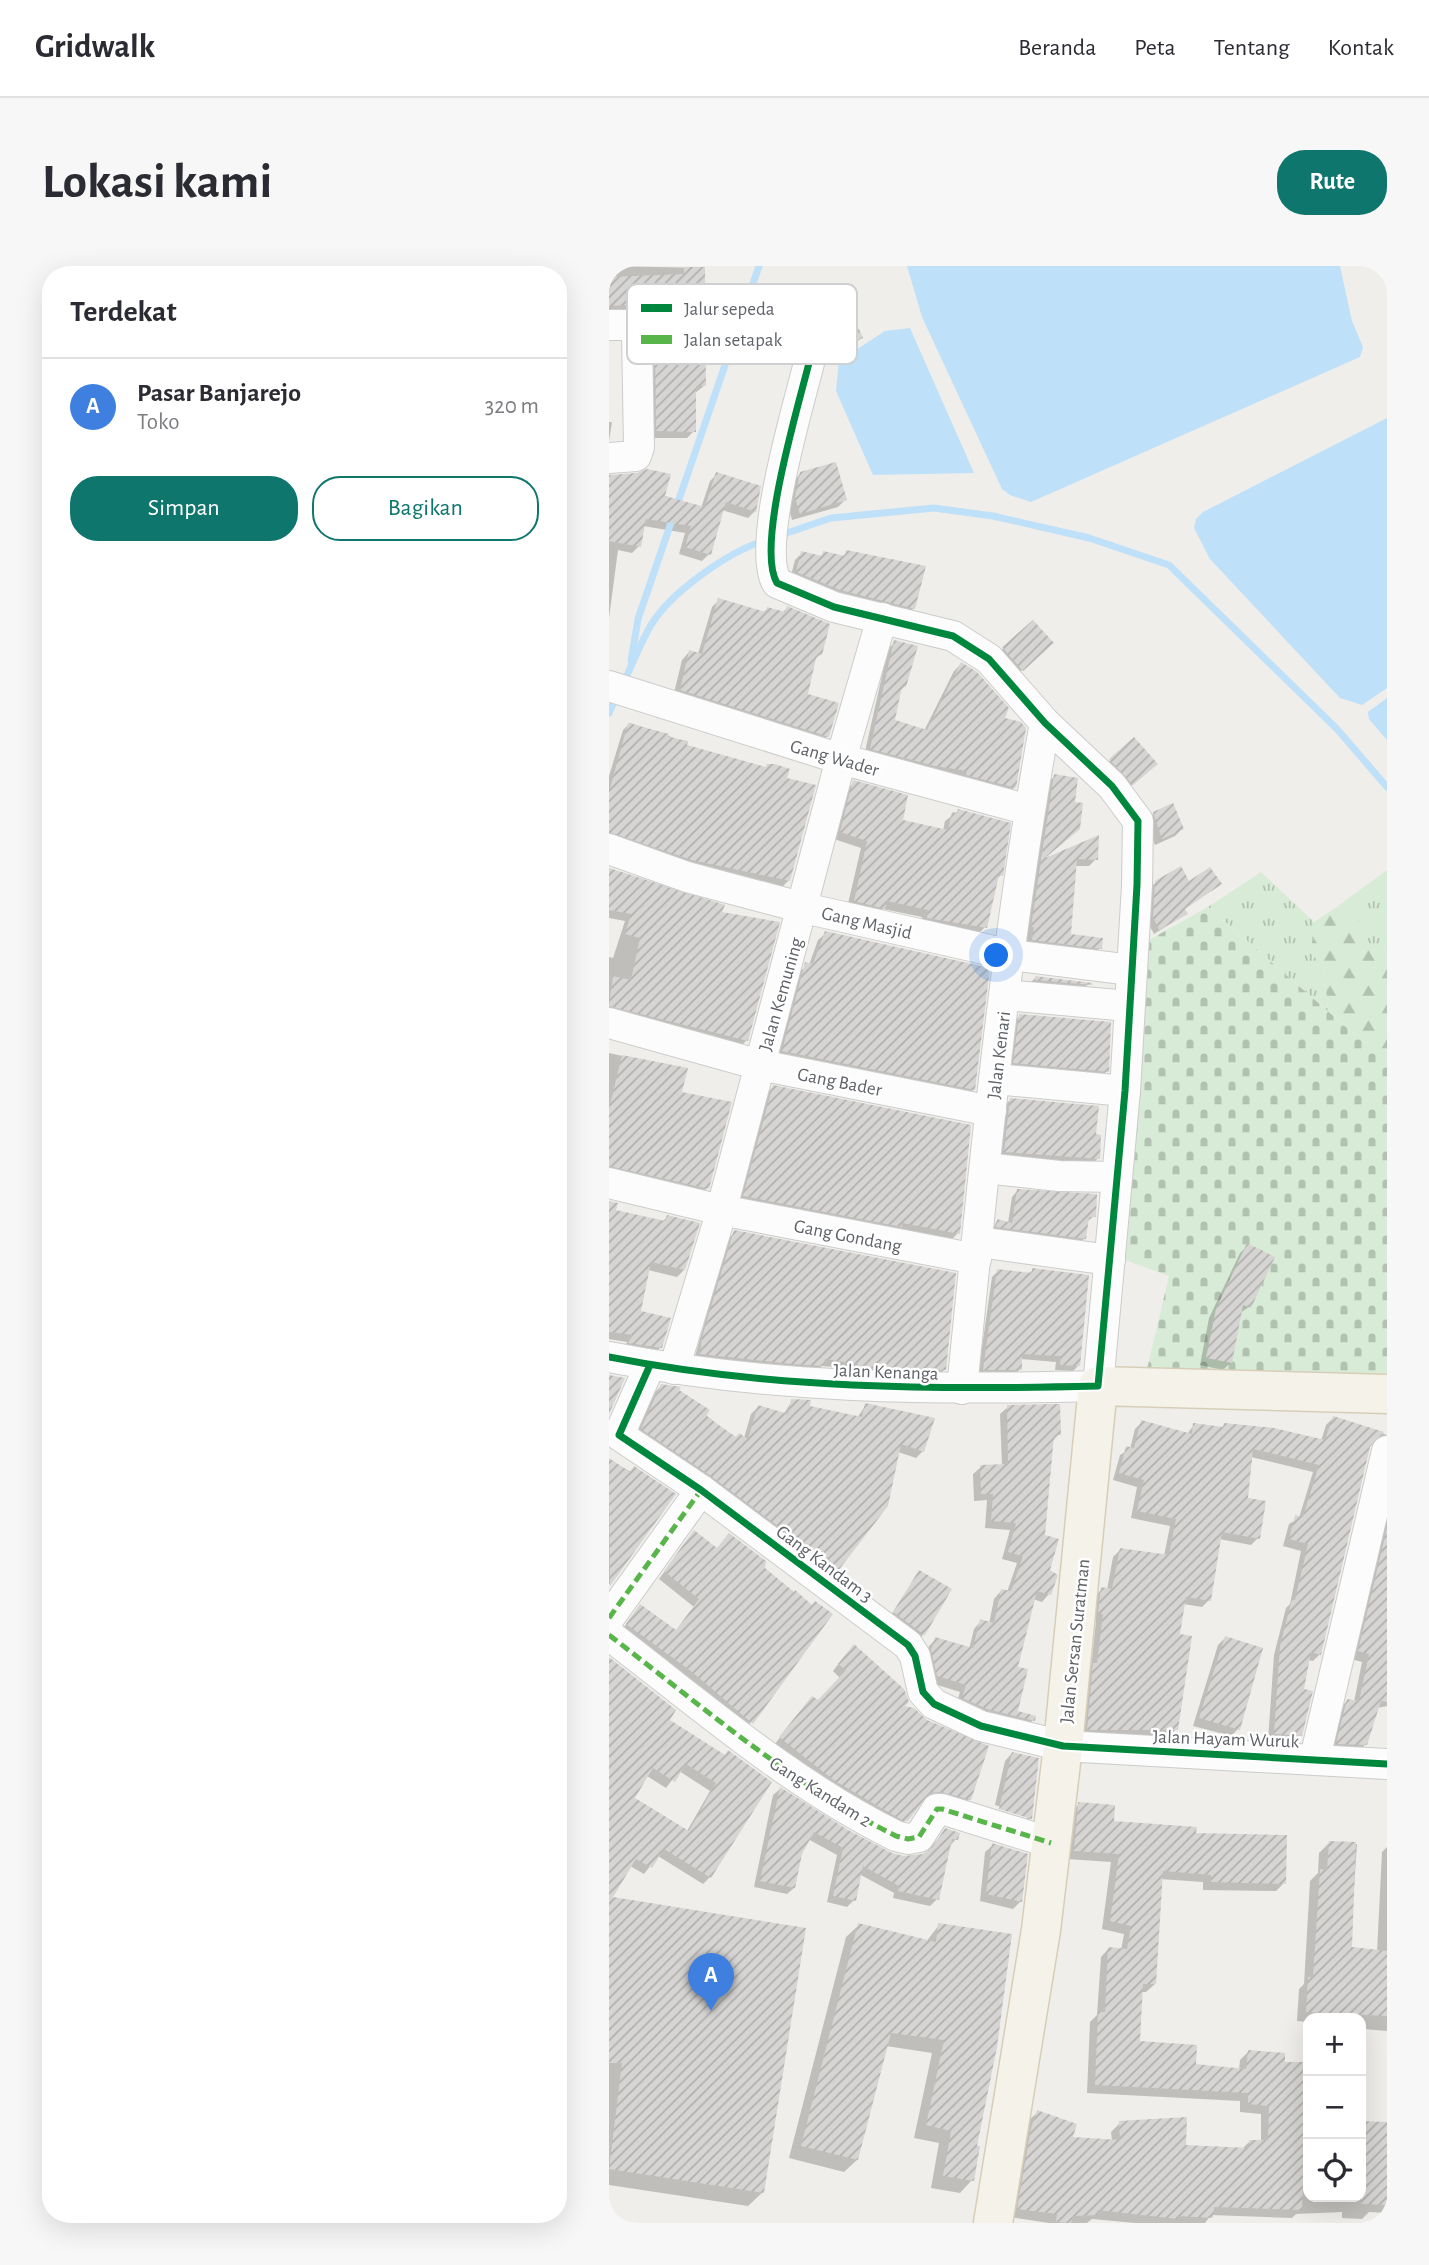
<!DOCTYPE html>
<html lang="id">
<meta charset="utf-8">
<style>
:root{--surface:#fff;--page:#f7f7f7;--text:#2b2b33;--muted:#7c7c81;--line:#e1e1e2;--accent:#0f766e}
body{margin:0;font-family:"Alegreya Sans",sans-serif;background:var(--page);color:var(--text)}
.controls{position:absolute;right:21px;bottom:21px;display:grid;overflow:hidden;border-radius:14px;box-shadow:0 7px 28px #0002}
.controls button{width:63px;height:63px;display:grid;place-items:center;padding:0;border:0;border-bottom:2px solid var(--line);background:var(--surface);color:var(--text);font:35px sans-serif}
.you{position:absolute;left:388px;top:690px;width:24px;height:24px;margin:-18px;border:5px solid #fff;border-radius:50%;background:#1a73e8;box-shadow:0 0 0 10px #1a73e833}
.badge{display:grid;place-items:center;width:46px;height:46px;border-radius:50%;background:var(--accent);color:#fff;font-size:23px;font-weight:700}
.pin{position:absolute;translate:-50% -58px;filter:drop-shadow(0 2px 4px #0008)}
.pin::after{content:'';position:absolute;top:37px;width:24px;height:21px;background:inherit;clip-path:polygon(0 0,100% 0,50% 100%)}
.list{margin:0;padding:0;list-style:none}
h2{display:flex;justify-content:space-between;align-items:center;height:91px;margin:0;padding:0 28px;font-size:30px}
h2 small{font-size:23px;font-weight:400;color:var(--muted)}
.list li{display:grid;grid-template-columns:46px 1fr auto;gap:21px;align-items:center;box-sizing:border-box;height:98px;padding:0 28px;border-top:2px solid var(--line)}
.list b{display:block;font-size:26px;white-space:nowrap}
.list p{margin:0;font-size:23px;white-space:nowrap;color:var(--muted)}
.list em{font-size:23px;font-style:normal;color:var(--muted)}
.actions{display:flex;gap:14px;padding:21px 28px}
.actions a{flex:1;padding:16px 0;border:2px solid var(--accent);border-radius:28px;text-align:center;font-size:24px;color:var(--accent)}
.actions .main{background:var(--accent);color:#fff}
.icon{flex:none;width:38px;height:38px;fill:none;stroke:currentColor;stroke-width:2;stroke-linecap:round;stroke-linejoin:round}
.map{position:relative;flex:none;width:778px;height:1957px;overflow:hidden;border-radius:28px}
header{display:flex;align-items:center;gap:42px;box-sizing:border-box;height:98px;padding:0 35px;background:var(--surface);border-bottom:2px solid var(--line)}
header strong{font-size:33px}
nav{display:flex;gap:38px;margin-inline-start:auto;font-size:24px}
.intro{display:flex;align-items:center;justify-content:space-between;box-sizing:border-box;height:168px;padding:0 42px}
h1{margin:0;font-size:49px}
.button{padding:18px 32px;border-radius:28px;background:var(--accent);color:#fff;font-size:24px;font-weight:700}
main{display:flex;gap:42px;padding:0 42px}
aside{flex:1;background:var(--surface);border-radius:28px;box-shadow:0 7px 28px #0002}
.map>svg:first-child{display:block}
</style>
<header>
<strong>Gridwalk</strong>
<nav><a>Beranda</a><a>Peta</a><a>Tentang</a><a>Kontak</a></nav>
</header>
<div class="intro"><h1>Lokasi kami</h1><a class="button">Rute</a></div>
<main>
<aside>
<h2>Terdekat<small></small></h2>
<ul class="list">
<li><span class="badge" style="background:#3f7fe0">A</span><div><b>Pasar Banjarejo</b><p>Toko</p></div><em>320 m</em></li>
</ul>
<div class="actions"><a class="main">Simpan</a><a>Bagikan</a></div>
</aside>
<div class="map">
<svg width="778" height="1957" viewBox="0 0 778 1957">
<defs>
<pattern id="grass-tufts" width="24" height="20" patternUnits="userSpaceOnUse" patternTransform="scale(1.75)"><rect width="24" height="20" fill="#d8ebd6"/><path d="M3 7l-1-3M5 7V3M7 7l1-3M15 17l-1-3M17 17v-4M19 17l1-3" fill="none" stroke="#b2c2b1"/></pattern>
<pattern id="forest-firs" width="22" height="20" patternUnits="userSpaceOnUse" patternTransform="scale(1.75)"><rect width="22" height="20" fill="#d8ebd6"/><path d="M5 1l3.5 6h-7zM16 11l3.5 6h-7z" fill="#b2c2b1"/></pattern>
<pattern id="cemetery-stones" width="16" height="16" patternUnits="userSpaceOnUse" patternTransform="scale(1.75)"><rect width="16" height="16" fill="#d8ebd6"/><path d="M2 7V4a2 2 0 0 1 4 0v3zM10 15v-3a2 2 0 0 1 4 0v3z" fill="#b2c2b1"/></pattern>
<pattern id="building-hatch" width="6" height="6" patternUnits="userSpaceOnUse" patternTransform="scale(1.75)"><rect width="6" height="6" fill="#d6d5d3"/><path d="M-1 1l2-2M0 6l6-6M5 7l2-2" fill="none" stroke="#b1b0af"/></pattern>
</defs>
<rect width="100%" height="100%" fill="#efeeea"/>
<g fill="url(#grass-tufts)">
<polygon points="778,604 778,683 754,676 747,647 729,640"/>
<polygon points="652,606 705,656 703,688 715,699 719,745 599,641"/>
</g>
<polygon fill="url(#forest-firs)" points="729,640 747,647 755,676 778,683 778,792 768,788 719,745 715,700 702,688 705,656"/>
<polygon fill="url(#cemetery-stones)" points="599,641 768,788 778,792 778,1115 538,1103 560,1010 508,991 538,675"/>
<g fill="#bfe0f9">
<polygon points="298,0 731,0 743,55 754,81 751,91 422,236 401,229 393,223 313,51"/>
<polygon points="301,62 365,207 264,209 227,125 230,95 276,65"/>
<polygon points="778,152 778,422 753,439 731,432 601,293 585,262 587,253 594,246"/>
<polygon points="778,432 778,474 760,453 759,446"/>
</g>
<g fill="#0003" fill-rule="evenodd">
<polygon points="0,0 94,2 95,120 86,127 85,165 78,172 41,172 40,84 47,77 69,78 69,43 0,47"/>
<polygon points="213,71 252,72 245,79 213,94 206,79"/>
<polygon points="0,156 3,156 0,175"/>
<polygon points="108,208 146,245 139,252 113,244 100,288 93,295 70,288 76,267 34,260 30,280 23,287 9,284 0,352 0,211 92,242 101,215"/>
<polygon points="191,208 236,234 229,241 183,254 179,240 184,216"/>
<polygon points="238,286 315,301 305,342 298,349 181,313 186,294 193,287 211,291 215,287 233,291"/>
<polygon points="110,334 154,347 158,343 173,347 178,342 212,388 204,395 196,430 219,470 211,477 64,431 73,394 80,386 89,388 103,341"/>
<polygon points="424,356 436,384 405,411 387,389"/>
<polygon points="286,376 296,420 290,426 284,455 315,465 345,405 352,398 394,453 405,522 398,528 255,490 279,383"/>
<polygon points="21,457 77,476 76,480 176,513 180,614 173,621 76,600 0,573 0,510 14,464"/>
<polygon points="525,473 539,505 516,525 494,501"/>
<polygon points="446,510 432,595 488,572 487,593 480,600 466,600 460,670 491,682 484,689 417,681 418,667 416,667 438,517"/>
<polygon points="245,516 292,556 334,565 336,555 349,545 392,609 387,614 376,661 369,668 312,659 313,651 274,643 267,649 238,642 252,582 225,573 238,524"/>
<polygon points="545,547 573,563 566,570 546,579 537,554"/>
<polygon points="0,603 111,647 137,775 130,782 0,749 0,691 4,692 16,655 0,652"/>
<polygon points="547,616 577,648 545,668 539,657 541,622"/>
<polygon points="217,667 365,823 357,831 166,793 189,706 200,699 209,674"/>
<polygon points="427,711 479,718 474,723 419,719"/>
<polygon points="411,750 498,805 491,812 399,803 404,756"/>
<polygon points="0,787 77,804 71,828 98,922 91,929 0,908"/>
<polygon points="164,821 349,967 342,974 128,937 157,828"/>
<polygon points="401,834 485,870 489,892 482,900 388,893 394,841"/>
<polygon points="408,925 485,950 478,956 476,972 470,978 382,966 388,955 399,957 403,931"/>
<polygon points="0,936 5,945 53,956 58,951 75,1004 68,1011 39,1004 29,1046 51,1082 44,1089 14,1084 18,1076 0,1073"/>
<polygon points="126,966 336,1103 329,1110 213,1100 207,1106 85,1094 119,973"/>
<polygon points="638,980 640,1041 631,1047 621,1097 614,1104 591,1099 600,1052 631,987"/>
<polygon points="424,1004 470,1099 464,1105 446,1104 447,1096 412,1093 411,1103 406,1109 369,1109 383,1011 389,1005 419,1008"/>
<polygon points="52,1120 68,1125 126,1173 135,1172 142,1148 149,1141 174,1149 183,1135 199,1142 248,1152 257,1139 314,1185 307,1192 289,1186 228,1304 221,1311 26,1170 45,1127"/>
<polygon points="399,1141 450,1168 443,1176 434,1271 440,1328 433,1336 424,1333 407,1402 407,1446 424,1454 417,1462 347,1439 351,1426 322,1417 316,1393 320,1380 327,1373 360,1383 365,1363 372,1355 380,1358 385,1333 392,1325 398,1326 408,1297 393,1293 401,1264 376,1262 378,1234 365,1235 364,1208 372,1201 393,1200 391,1148"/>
<polygon points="724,1152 778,1169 759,1180 711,1388 704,1395 699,1394 693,1424 692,1469 684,1476 659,1474 665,1389 677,1342 681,1338 692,1285 674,1280 680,1258 690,1252 704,1206 642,1191 638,1234 649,1272 642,1279 610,1273 600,1334 593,1341 574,1338 569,1369 567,1463 560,1471 471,1470 478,1406 482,1402 487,1355 483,1354 486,1330 493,1323 498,1324 504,1291 511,1284 555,1290 561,1260 522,1252 528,1221 504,1214 511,1189 521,1183 526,1163 533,1156 578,1168 585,1159 611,1163 616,1159 712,1175 717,1159"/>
<polygon points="0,1194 65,1229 0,1319"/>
<polygon points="778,1239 778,1440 768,1442 757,1478 748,1487 720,1485 730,1443 738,1435 745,1436 753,1396 742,1393"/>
<polygon points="85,1266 107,1284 154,1303 203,1341 222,1349 136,1464 11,1366 25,1348 66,1366 85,1341 50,1313"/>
<polygon points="310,1306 315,1368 308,1375 279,1354"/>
<polygon points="616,1372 629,1463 622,1470 584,1460 609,1379"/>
<polygon points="238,1387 361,1533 354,1540 326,1532 314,1533 291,1561 219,1522 165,1479 197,1439 209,1436 231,1412 224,1405"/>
<path d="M0,1393l59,61 56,36 -14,121 -7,7 -45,-28 -14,18 -14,-8 -21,25zM70,1505l31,20 -23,40 -54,-32 14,-23 19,12z"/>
<polygon points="403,1487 422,1552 414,1559 384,1550 386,1543 418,1553 418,1549 386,1539 396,1495"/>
<polygon points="171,1523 238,1566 282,1589 295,1592 314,1590 337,1564 347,1573 340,1581 328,1633 321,1640 284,1632 285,1627 250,1608 245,1634 238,1641 218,1636 228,1589 199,1573 192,1587 185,1622 178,1628 145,1621 164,1529"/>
<polygon points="470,1538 503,1556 585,1569 675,1617 667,1625 594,1624 594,1616 551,1613 546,1718 537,1726 532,1726 529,1776 585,1800 630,1804 631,1794 639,1786 674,1798 699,1798 699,1931 752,1931 752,1856 778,1858 778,1947 760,1946 753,1953 733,1952 733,1946 687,1948 683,1952 602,1949 596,1957 526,1957 483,1953 478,1957 440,1957 401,1951 420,1854 429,1846 462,1872 503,1875 502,1866 511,1857 575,1881 633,1883 641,1875 652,1875 652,1848 631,1846 631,1835 478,1827 481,1756 488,1749 492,1691 500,1682 512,1684 515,1668 493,1663 502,1596 458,1593 462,1547"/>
<polygon points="720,1577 748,1578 741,1682 768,1686 773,1586 778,1581 778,1765 755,1763 752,1752 699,1752 699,1756 688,1755 690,1723 695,1718 701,1615 709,1607 710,1587"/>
<polygon points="384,1579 412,1635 404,1643 371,1635 376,1586"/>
<polygon points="0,1633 154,1926 139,1940 0,1919"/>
<polygon points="250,1659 317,1676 330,1659 363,1914 351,1927 322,1922 330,1877 305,1872 323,1787 277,1780 248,1894 235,1906 180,1892 237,1671"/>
</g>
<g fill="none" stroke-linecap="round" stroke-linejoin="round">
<g stroke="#bfe0f9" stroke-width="7">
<polyline points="169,270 222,252 325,242 384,250 480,272 560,299 728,463 778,521"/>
<polyline points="22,395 29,353 150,0"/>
<path d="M14,418c9,-19 17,-40 28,-59 20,-33 76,-72 112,-84"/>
<polyline points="0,447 8,429"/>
</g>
</g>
<g fill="url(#building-hatch)" fill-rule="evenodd">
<polygon points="75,1 96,1 97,120 87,120 87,166 47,165 46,75 76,77 75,37 0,40 0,11 75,8"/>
<polygon points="246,54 254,72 221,88 212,70"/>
<polygon points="227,196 238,234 191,248 186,232 191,206"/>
<polygon points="38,203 62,208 56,230 96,241 107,206 152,220 147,246 117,236 102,289 76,281 82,260 37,253 32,281 0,275 0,209 28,207"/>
<polygon points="237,284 317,300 306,343 231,324 187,306 192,285 213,290 214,285 236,290"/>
<polygon points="109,332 157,346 158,341 176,346 178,340 221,358 213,389 208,388 199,428 230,437 220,471 71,424 80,384 93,388"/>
<polygon points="424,354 445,377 414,405 393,381"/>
<polygon points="285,374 309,380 297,421 293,420 286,454 318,464 352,396 368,406 400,442 396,452 412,456 417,462 407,522 357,509 358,505 326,500 261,483"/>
<polygon points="19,457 60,468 59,471 79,475 78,479 157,501 158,498 166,498 181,503 178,512 207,519 181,615 83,594 0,566 0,526"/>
<polygon points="525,471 549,498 524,519 500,493"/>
<polygon points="445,508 469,512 466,536 474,537 471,563 436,592 490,569 489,594 468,593 462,668 494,672 493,683 423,674 425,661 422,661"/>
<polygon points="244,514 299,529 294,554 339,564 343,546 348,547 349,543 402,557 394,610 390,609 378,662 318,652 319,644 278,635 276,643 245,635 258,575 231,566"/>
<polygon points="564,537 575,563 553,573 544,546"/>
<polygon points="572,600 580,615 601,601 613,618 576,643 579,648 550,664 544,651 546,615"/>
<polygon points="0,602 116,639 113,646 171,656 139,775 0,740 4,710 22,714 31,672 16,668 22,648 0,644"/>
<polygon points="216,665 381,702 366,824 173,785 196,696 204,698"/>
<polygon points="426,710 483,717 483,719 426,714"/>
<polygon points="410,748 502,756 500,806 404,797"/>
<polygon points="13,789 79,802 73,826 123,836 100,923 0,900 0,843"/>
<polygon points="164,819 362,859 351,968 293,957 293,961 134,930"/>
<polygon points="401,832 490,840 487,868 492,869 491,893 395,886"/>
<polygon points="408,923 488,928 487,951 480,951 477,973 387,961 388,953 403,957"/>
<polygon points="0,935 9,937 7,944 56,955 58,949 91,957 76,1004 42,996 32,1045 62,1052 53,1082 19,1077 24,1069 0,1066"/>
<polygon points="125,964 347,1007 337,1104 249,1102 249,1098 216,1093 215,1100 184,1098 91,1088 93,1071"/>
<polygon points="638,977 666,991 642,1042 634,1039 623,1097 597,1092 607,1043"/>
<polygon points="423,1002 480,1009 471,1100 451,1099 452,1090 413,1088 413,1104 374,1104 388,1003 423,1007"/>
<polygon points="0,1109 16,1112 0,1148"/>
<polygon points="52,1118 72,1121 70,1124 101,1144 97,1150 127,1171 130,1167 139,1173 149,1139 179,1148 182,1133 202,1134 201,1140 253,1151 256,1137 326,1152 315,1186 292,1178 279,1240 229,1305 102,1210 32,1163"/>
<polygon points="451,1138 452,1169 445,1169 436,1269 450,1273 441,1304 449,1309 442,1329 428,1325 409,1401 419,1403 409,1445 427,1450 426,1455 378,1443 353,1432 357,1419 328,1410 322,1384 326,1371 364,1382 371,1353 385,1357 392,1323 402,1325 414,1290 399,1286 407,1257 382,1255 384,1228 372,1228 371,1199 399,1198 398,1139"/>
<polygon points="724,1150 775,1166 761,1181 712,1389 702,1386 695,1423 704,1425 693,1470 665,1468 671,1380 683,1333 686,1334 699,1278 680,1273 686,1249 694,1251 710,1199 644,1183 639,1232 657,1235 651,1273 613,1266 602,1335 577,1331 571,1368 583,1370 569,1464 478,1464 484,1397 488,1397 494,1348 489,1348 492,1321 503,1323 511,1282 560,1289 567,1253 528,1245 535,1214 510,1207 517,1180 525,1182 532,1154 583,1168 584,1157 614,1161 615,1157 665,1162 716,1174"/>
<polygon points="0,1192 21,1206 25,1200 67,1228 1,1320"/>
<polygon points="778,1262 778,1436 772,1435 758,1479 727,1478 738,1433 750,1435 760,1388 749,1385"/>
<polygon points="85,1264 108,1282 120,1267 157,1295 156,1302 185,1326 186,1324 203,1339 206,1335 224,1348 144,1458 82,1405 17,1358 31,1338 67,1364 90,1333 55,1305"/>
<polygon points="310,1304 343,1323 316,1369 284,1346"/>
<polygon points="616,1370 654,1382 631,1464 590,1452"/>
<polygon points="245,1378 295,1423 300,1436 296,1440 305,1442 318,1454 380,1480 362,1534 333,1526 320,1527 299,1555 293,1554 226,1515 170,1471 203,1430 209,1434 237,1404 229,1398"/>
<path d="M0,1391l67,53 -6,10 55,35 3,-5 44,32 -61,96 -47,-29 -12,19 -16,-9 -23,38 193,31 -42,265 -155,-24 13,-106h-13zM77,1498l30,19 -27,48 -54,-33 18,-30 22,14z"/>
<polygon points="403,1486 430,1492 423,1553 390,1543"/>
<polygon points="171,1521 239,1564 283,1587 295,1590 314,1588 324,1581 336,1562 351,1567 349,1574 343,1573 330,1634 289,1625 290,1620 254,1600 247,1635 224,1630 234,1582 205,1566 193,1588 186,1622 151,1615"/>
<polygon points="469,1536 506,1539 505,1555 588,1561 587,1567 678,1569 677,1618 602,1616 602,1609 554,1605 547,1718 534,1718 531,1775 588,1779 587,1798 637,1803 639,1784 676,1787 676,1796 699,1796 693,1944 605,1941 604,1952 569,1950 569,1953 488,1944 488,1949 464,1950 462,1957 447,1956 448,1948 408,1943 422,1862 428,1844 468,1858 464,1871 511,1874 510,1855 578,1851 577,1879 640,1882 640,1874 659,1874 660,1840 639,1838 639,1827 486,1819 489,1746 496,1746 499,1681 518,1683 522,1660 501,1655 510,1588 465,1585"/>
<polygon points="720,1575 747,1576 743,1681 778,1685 778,1750 697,1746 699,1711 704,1711 711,1603 718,1604"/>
<polygon points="383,1577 419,1588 413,1636 377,1628"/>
<polygon points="249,1657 327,1676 329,1657 403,1668 388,1781 368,1880 371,1880 365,1915 334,1910 342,1865 317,1859 335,1774 282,1767 249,1894 192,1880"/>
<polygon points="752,1855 778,1856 778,1939 752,1938"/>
</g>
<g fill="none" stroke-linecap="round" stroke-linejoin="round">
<g stroke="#cbcccc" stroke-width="32">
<g id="minor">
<polyline points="0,59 20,59 28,68 30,181 27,190 0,192"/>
<polyline points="0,420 232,493 420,544"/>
<polyline points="0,583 78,611 195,642 402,689 522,704"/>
<polyline points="396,729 520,740"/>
<polyline points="0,757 151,799 382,845"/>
<polyline points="386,813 516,825"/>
<polyline points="376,902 450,910 508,911"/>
<polyline points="0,917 112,944 367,993"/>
<polyline points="369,976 501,994"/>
<path d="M0,1091c161,32 325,33 489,29l27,-295 12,-206 1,-64 -26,-35 -67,-63 -56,-64 -36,-23 -119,-29 -57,-24c-22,-37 23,-182 34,-228"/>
<polyline points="41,1099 10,1169 92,1224 299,1379 306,1390 314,1426 325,1438 372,1460 454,1480 778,1498"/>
<polyline points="65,1103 109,957 232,493 273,352"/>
<path d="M353,1123c22,-222 43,-446 83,-666"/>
<polyline points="0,1352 92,1224"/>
<path d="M0,1369c93,71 182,149 287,201l12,3 11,-2 18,-28h5l109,34"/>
<polyline points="706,1492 778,1185"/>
</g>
</g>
<g stroke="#d7ceb8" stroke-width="41">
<polyline id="major" points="384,1957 432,1664 454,1480 489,1120 778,1128"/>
</g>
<use href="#minor" stroke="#fdfcfc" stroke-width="30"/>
<use href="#major" stroke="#f4f2e9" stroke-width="38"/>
<g stroke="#58b549" stroke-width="5" stroke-dasharray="10 5" stroke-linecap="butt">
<polyline points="0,1352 92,1224"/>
<path d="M0,1369c93,71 182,149 287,201l12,3 11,-2 18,-28h5l109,34"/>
</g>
<g stroke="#fff" stroke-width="11">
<g id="cycleway">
<path d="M0,1091c161,32 325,33 489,29l27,-295 12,-206 1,-64 -26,-35 -67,-63 -56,-64 -36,-23 -119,-29 -57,-24c-22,-37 23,-182 34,-228"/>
<polyline points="41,1099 10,1169 92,1224 299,1379 306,1390 314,1426 325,1438 372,1460 454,1480 778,1498"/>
</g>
</g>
<use href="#cycleway" stroke="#00873e" stroke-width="7"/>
</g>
<g text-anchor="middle" stroke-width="5" stroke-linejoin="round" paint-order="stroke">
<g font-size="19" fill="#5f6368" stroke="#fff">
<text transform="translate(226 491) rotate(16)" y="7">Gang Wader</text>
<text transform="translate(258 656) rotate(13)" y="7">Gang Masjid</text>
<text transform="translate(171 728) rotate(-74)" y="7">Jalan Kemuning</text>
<text transform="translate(389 789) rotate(-83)" y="7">Jalan Kenari</text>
<text transform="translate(231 815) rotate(11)" y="7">Gang Bader</text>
<text transform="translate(239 969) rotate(11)" y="7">Gang Gondang</text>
<text transform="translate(277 1105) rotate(2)" y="7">Jalan Kenanga</text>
<text transform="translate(216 1297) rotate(37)" y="7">Gang Kandam 3</text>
<text transform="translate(465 1375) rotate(-84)" y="7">Jalan Sersan Suratman</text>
<text transform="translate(617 1472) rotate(2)" y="7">Jalan Hayam Wuruk</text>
<text transform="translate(212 1525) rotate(32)" y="7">Gang Kandam 2</text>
</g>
</g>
<rect x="18" y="18" width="230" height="80" rx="10" fill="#fff" stroke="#cfd0d2" stroke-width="2"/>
<rect x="32" y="38" width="31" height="8" fill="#00873e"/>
<rect x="32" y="69" width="31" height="9" fill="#58b549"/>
<g font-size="19" fill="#5f6368">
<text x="75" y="49">Jalur sepeda</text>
<text x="75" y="80">Jalan setapak</text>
</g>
</svg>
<div class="controls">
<button>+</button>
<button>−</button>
<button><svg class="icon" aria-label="locate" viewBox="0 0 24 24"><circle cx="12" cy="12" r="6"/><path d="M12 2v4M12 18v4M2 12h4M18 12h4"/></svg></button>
</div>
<div class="you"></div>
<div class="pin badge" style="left:102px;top:1745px;background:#3f7fe0">A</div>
</div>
</main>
